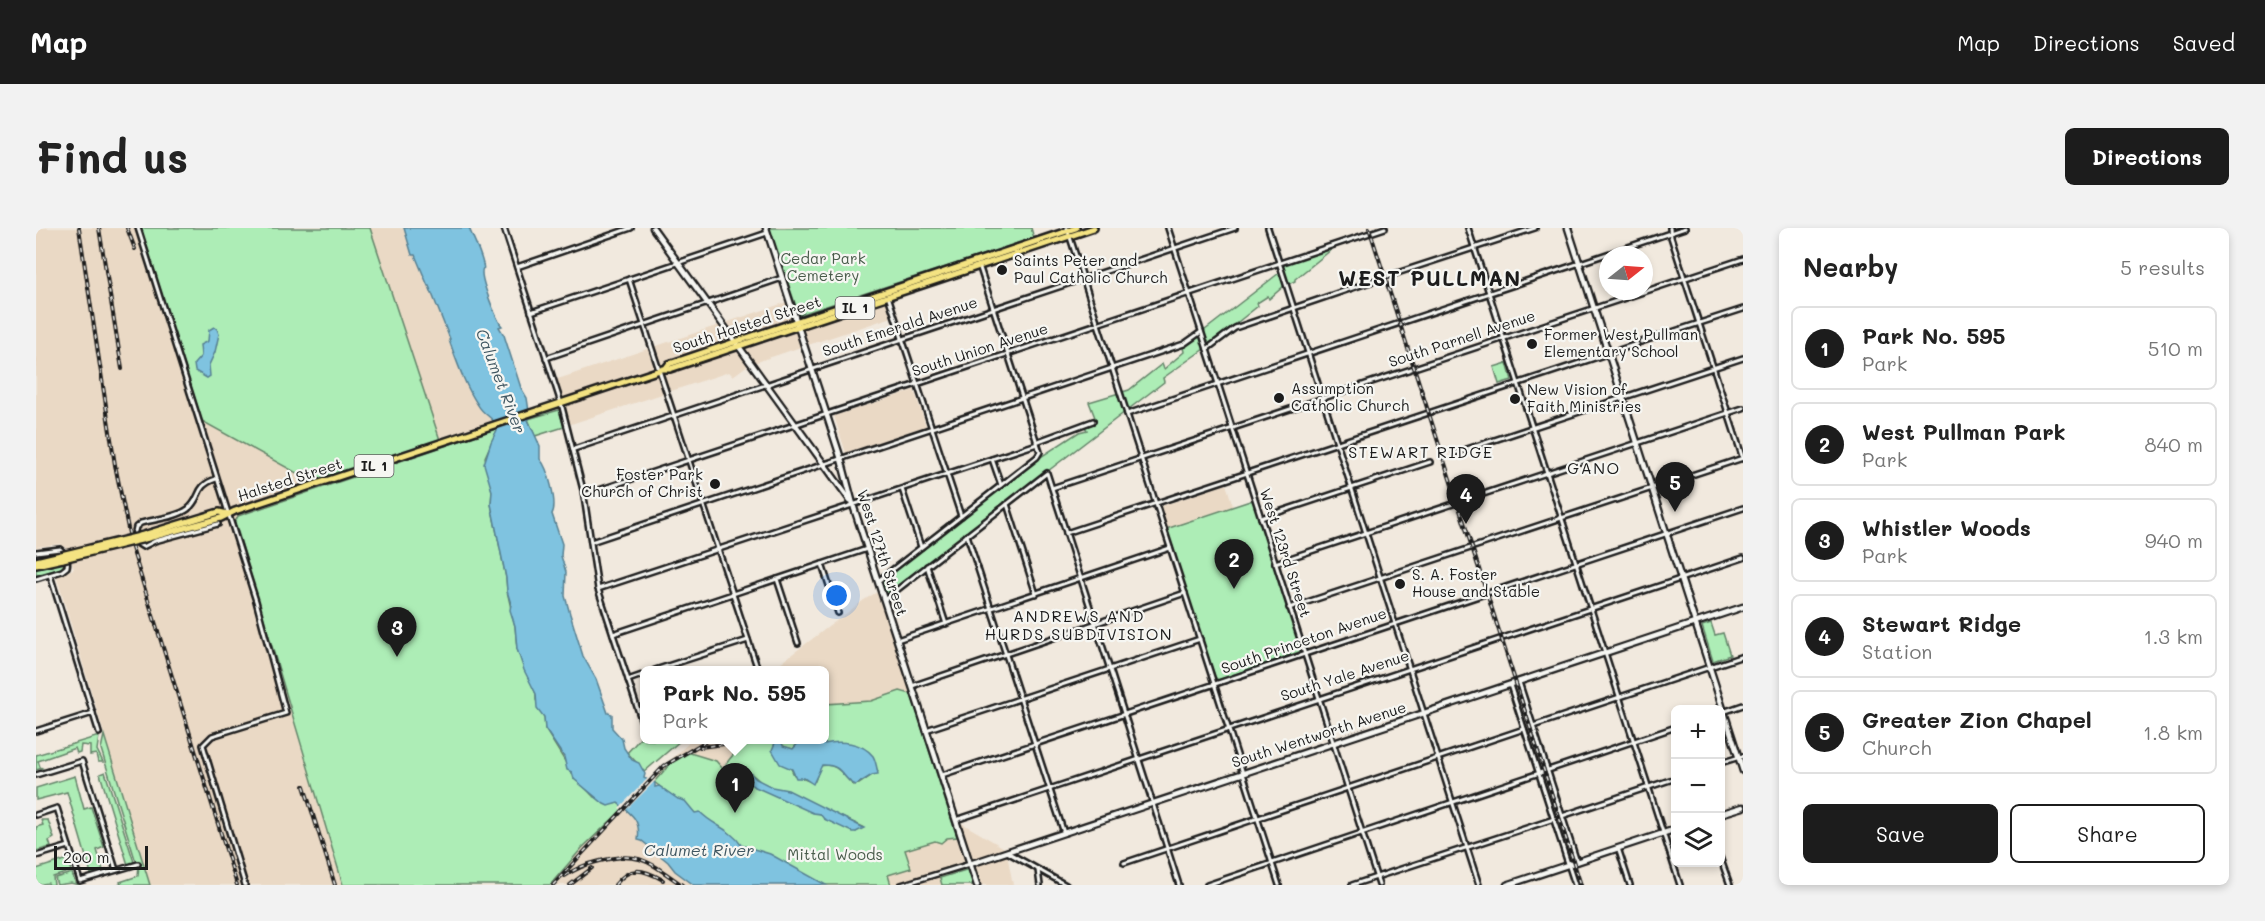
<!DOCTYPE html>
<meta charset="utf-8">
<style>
:root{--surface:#fff;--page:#f2f2f2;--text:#222;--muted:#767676;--line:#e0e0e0;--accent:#1c1c1c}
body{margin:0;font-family:Mali,sans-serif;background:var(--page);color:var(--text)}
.controls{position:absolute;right:18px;bottom:18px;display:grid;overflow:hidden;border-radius:9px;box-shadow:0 3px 9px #0003}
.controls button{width:54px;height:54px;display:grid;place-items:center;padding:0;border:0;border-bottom:2px solid var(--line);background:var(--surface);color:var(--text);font:30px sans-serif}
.compass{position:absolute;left:1563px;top:18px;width:54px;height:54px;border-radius:50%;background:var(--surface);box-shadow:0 3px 9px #0003;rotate:73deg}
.scale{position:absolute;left:18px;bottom:15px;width:94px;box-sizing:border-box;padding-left:6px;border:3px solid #1c1c1c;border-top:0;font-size:16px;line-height:21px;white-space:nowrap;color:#1c1c1c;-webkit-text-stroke:4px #f6f6f2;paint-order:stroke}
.you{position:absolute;left:801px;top:368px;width:21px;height:21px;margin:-15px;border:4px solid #fff;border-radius:50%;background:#1a73e8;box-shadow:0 0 0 9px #1a73e833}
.badge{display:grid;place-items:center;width:39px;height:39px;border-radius:50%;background:var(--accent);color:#fff;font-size:20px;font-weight:700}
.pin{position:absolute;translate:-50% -50px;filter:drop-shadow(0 2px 3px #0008)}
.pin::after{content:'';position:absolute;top:32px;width:21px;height:18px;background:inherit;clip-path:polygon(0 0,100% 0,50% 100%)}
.popup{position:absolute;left:604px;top:438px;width:189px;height:78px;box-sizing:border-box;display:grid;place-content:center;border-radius:9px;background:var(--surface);filter:drop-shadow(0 2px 4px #0005);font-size:20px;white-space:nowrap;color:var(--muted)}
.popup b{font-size:22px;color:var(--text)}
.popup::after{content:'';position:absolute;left:50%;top:100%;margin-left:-12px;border:12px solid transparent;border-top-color:var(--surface)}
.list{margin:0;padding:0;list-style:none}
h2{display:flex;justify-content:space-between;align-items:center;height:78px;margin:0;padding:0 24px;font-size:26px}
h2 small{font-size:20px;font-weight:400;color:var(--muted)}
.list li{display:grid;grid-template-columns:39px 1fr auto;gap:18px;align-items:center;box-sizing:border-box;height:84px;margin:0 12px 12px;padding:0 12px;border:2px solid var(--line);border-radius:9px}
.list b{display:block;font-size:22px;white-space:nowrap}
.list p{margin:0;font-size:20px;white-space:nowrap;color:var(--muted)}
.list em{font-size:20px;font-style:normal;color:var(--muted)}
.actions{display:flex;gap:12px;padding:18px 24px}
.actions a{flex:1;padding:14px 0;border:2px solid var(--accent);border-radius:9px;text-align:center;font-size:21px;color:var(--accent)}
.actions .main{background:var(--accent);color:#fff}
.icon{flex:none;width:33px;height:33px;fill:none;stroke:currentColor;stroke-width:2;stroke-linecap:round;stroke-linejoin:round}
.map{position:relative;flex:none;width:1707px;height:657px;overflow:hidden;border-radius:9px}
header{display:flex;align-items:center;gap:36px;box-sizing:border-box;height:84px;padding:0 30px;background:var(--accent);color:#fff}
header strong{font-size:28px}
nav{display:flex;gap:33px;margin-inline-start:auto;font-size:21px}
.intro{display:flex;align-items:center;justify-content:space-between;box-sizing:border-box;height:144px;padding:0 36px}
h1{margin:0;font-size:42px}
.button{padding:15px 27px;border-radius:9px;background:var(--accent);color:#fff;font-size:21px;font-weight:700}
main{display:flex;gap:36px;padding:0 36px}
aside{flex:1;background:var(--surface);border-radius:9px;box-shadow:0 3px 9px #0003}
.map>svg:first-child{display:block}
</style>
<header>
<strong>Map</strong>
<nav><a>Map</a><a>Directions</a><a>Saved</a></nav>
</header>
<div class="intro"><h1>Find us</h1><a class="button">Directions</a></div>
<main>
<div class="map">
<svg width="1707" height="657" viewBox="0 0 1707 657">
<rect width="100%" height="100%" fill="#f1e9de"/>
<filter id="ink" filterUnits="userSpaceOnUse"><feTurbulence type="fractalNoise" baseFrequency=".0167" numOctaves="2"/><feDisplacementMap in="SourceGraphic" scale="12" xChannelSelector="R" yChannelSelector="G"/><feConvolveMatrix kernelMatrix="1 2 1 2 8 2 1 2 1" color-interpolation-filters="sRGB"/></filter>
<g filter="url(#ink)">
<g fill="#ead9c5">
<polygon points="0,0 105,0 166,193 277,254 281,262 202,288 237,418 238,428 307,657 114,657 20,347 38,341 31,321 24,316 0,319"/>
<polygon points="334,0 368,0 376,27 379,27 391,58 393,58 414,111 422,136 433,162 446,183 457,193 404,212"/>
<polygon points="853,70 859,88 772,117 766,99"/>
<polygon points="751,74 765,119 712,137 697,148 693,144 532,197 519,152"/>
<polygon points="878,162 890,198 810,225 798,188"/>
<polygon points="1190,256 1197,278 1130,301 1123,279"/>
<polygon points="841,364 875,466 867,463 835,473 789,476 789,442 735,442 828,372"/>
<polygon points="656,512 723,512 708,516 691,533 685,544 635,535 618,554 613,552"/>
<polygon points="588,580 599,590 604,602 602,612 606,613 632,634 639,643 658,657 514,657 546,620"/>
<polygon points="924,594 970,621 977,657 944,657"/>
<polygon points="921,609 933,641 904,650 906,657 855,657 852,647 875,640 869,622 899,613 906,614 911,610"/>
</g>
<g fill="#adedb6" stroke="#648469" stroke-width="1.5" fill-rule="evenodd">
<polygon points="105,0 334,0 404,212 277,254 166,193"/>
<polygon points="733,0 995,0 998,10 763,87"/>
<polygon points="1300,18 1259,51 1259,53 1248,58 1233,71 1232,68 1221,75 1222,78 1168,121 1127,150 1128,154 849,368 844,354 1003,230 1043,204 1051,202 1049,199 1059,195 1060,192 1053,174 1093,162 1126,136 1128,141 1148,124 1147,119 1247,42 1247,36"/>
<polygon points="1471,135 1476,152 1463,156 1458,139"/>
<polygon points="523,182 528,199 499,208 492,191"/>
<polygon points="462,200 449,229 456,263 455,276 470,350 471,363 479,398 481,421 500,466 500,472 508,489 509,501 538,548 557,568 576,576 582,575 588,580 546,620 514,657 307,657 199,294 202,288"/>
<polygon points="1217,272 1265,421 1263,424 1182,452 1179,449 1130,301"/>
<polygon points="29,333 26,340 0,347 0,341"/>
<polygon points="1675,395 1679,407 1687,405 1694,427 1677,433 1666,398"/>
<path d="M864,463l11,3 46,143 -10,1 -6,5 -6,-2 -30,9 6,18 -23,7 3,10h-76l-79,-41 -82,-62 17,-19 16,-11 29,9 7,8c20,-35 43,-29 78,-29l-8,9 -8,-2 -7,-6 16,34 17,7 4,-1 5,-15c18,-4 22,9 33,19l6,-1 19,-13c-16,-30 -25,-29 -56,-27l-2,-4h5v-36l46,-3zM711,542l30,26 -30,-14 -3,-3zM780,577l6,3 41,19 -7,5 -32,-13z"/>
<path d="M609,505v7h36l-37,32c-6,-7 -10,-14 -17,-19z"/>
<polygon points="68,507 114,657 81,657 85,656 84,654 102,648 103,636 99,631 65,521"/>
<polygon points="63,508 61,522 67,534 62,534 60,526 54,527 54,518 45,517 44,524 41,525 39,520 2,533 4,539 6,540 0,542 0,527"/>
<polygon points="69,544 98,634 92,637 64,546"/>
<polygon points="39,548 48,581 55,579 68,619 61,622 67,642 55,646 31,564 0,572 0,560"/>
<polygon points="5,592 12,592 18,610 13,613 15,619 0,623 0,599 7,597"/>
<polygon points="29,632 32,633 35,643 17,649 18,657 13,657 12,655 0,657 0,641"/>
<polygon points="933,641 938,657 906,657 904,650"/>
<polygon points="36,645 39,654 42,657 35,655 21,657 19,650"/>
</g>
<g fill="#7fc3e0" stroke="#578092" stroke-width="1.5">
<path d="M368,0h65c5,12 11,23 14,36 2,9 -1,0 -1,9 0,10 15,48 20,53l-3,1 5,8 17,53 6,10 3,20 -2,2 12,26v13c8,9 18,45 12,55l10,30 -1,12 5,16 -1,24 5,18 13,42 13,23 12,34 4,1v14l10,11 2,9 8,12 7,3 6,11 -1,4 11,5v4l4,-1 19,13 7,2 10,12 5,-1c12,13 31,17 41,33l29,9 56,31h-132l-19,-14 -7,-9 -26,-21 -4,-1c3,-19 -5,-25 -20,-37l-10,3 -4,-2 -30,-25 -2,-7 -5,-2 -3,-13 -19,-28 -1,-12 -7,-9 -1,-14 -12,-24 -7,-21 -2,-23 -5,-16 1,-6 -4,-13 -1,-13 -15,-74 1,-13 -8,-27 7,-22 7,-14c-4,-11 -14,-12 -20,-23 -13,-19 -21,-43 -29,-65l1,-1 -21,-53h-1l-13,-31h-3z"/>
<polygon points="178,99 181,101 183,106 179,124 173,137 174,148 171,150 159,143 158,136 165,128 164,117 172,113 173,102"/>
<path d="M745,512l2,6 10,3 8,-9 6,1 13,-1 4,4c16,-4 38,-2 49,12 3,5 4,13 5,18l-6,1 -16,10c-15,-5 -11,-21 -34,-20l-9,19 -9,-6h-8l-4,-9 -12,-5 -8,-14 3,-7z"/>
<polygon points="703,538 711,542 720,551 736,559 752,562 828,600 820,604 816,604 788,591 784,586 777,585 717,558 708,551 702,541"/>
</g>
<polygon fill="#f1e9de" points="614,548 620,552 588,584 583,580"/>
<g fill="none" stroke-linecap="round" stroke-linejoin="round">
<g stroke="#1c1c1c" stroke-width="8">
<g id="street">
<polyline points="102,0 220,373 250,485 176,508 167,517 209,657"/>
<polyline points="468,0 525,175 547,262 562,361 607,497 609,496"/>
<polyline points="1031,0 1243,657"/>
<polyline points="1132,0 1343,657"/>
<polyline points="1232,0 1443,657"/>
<polyline points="1432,0 1644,657"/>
<polyline points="1634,0 1635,9 1707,231"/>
<polyline points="481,39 595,0"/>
<polyline points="1352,48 1499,0"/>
<polyline points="593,51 722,442"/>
<polyline points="852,68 925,288"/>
<polyline points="495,84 731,5"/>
<polyline points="1605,114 1707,81"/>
<polyline points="1171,121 1199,100 1346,50"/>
<polyline points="510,130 746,50"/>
<polyline points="1091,186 1649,0"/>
<polyline points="1000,214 1057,193"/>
<polyline points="538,221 1199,0"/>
<polyline points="1419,225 1707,130"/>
<polyline points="956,231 965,257"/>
<polyline points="1016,260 1707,31"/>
<polyline points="866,261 885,319"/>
<polyline points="548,267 1349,0"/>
<polyline points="971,276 1000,366"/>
<polyline points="1225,290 1394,234"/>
<polyline points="1030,305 1601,116"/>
<polyline points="931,307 1028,605"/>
<path d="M98,308l2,-9 5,-4c13,-4 35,-5 47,-14 14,-11 6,-23 28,-30"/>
<polyline points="99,314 107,319 119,313 182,296"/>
<polyline points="555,314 1148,116 1165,104"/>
<path d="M0,324l24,-3c5,4 9,10 7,18l-5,4 -26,8"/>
<polyline points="1239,335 1707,180"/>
<polyline points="786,336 802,385"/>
<polyline points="891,338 910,396"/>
<polyline points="14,347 63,505"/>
<polyline points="741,351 762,415"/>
<polyline points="842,353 1001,229 1004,224 943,37"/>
<polyline points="562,361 1001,216"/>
<polyline points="848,372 1011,245 1143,657"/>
<polyline points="1253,380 1707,230"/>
<polyline points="577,406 831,321"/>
<polyline points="861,412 1134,320"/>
<polyline points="619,442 712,412"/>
<polyline points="592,452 609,446"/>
<polyline points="1483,454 1541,634"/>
<polyline points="1474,457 1539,657"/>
<polyline points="876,458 1149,365"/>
<polyline points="1684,485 1707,477"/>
<polyline points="1497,498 1707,428"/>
<polyline points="890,502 1164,411"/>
<polyline points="0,503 57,485"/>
<polyline points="1684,535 1707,528"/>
<polyline points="0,547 46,533 80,642"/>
<polyline points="906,547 1707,280"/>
<polyline points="0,587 21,580 44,653 102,636"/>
<polyline points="1526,588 1640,550"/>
<polyline points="920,592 1707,330"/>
<polyline points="1582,620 1594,657"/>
<polyline points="971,624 1030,657"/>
<polyline points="0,628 33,618"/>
<polyline points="1684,629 1694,657"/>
<polyline points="1088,635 1488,501"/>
<polyline points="1002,642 1004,657"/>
<polyline points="865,657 934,636"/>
<polyline points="1171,657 1640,499"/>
<polyline points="1316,657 1518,591"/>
</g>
</g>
<g stroke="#1c1c1c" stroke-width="9">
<g id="secondary">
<polyline points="617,0 814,272"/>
<polyline points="730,0 805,231 818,280 941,657"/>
<polyline points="1532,0 1707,543"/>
<polyline points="1684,586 1707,579"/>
<polyline points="934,636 1707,379"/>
<polyline points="1471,657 1640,601"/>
</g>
</g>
<g stroke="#1c1c1c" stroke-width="10">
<g id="primary">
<polyline points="630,140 633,136 1040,0"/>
<polyline points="104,308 183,284 192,286"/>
<polyline points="105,312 185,290 199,283 627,141 634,141 1058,0"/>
<polyline points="0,333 25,327"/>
<polyline points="0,337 27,331"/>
</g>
</g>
<use href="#street" stroke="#f6f6f2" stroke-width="3"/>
<use href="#secondary" stroke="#f6f6f2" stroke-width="4.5"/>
<use href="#primary" stroke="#f4e382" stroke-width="5"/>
<g stroke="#1c1c1c" stroke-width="4">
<g id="rail">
<polyline points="43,0 79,237 96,320 201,657"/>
<polyline points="63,0 86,141"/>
<polyline points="91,0 99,21"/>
<polyline points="1333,0 1545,657"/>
<polyline points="664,519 720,512"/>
<polyline points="268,558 299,657"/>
<path d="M529,648c11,-8 22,-12 35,-15 40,-11 50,2 82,24"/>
<polyline points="517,657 628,538 672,512"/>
<polyline points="534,657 556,640"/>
<path d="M579,657c15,-20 28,-16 48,-5"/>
</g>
</g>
<use href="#rail" stroke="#f6f6f2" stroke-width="1.5" stroke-dasharray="4.5" stroke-linecap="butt"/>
<g stroke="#1c1c1c" stroke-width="10" stroke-linecap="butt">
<g id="primary-bridge">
<polyline points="25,327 104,308"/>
<polyline points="27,331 105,312"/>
</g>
</g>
<use href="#primary-bridge" stroke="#f4e382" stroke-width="5"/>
</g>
</g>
<g fill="#1c1c1c" stroke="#f6f6f2" stroke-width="2">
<circle cx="966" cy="42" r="6"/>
<circle cx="1496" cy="116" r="6"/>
<circle cx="1243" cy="170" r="6"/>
<circle cx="1479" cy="171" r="6"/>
<circle cx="679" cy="256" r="6"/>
<circle cx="1364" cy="356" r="6"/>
</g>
<g text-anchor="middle" stroke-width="4.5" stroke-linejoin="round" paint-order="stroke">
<g fill="#f6f6f2" stroke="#5d5d5c" stroke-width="1.5">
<rect x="799.5" y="69" width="39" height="22" rx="4.5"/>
<rect x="318.5" y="227" width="39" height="22" rx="4.5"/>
</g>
<g font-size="14" font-weight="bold" fill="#1c1c1c">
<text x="819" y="85">IL 1</text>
<text x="338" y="243">IL 1</text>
</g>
<g font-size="15" fill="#485b4a" stroke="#f6f6f2">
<text x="787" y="36">Cedar Park<tspan x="787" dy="17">Cemetery</tspan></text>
<text x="799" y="632">Mittal Woods</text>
</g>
<g font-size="15" fill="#1c1c1c" stroke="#f6f6f2" text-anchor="start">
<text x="978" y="38">Saints Peter and<tspan x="978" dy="17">Paul Catholic Church</tspan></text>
<text x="1508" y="112">Former West Pullman<tspan x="1508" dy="17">Elementary School</tspan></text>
<text x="1255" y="166">Assumption<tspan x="1255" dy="17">Catholic Church</tspan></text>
<text x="1491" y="167">New Vision of<tspan x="1491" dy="17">Faith Ministries</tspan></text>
<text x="667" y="252" text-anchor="end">Foster Park<tspan x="667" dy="17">Church of Christ</tspan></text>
<text x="1376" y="352">S. A. Foster<tspan x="1376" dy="17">House and Stable</tspan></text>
</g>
<g font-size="15" fill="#1c1c1c" stroke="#f6f6f2">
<text transform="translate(711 97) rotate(-18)" y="5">South Halsted Street</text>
<text transform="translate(864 99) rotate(-18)" y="5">South Emerald Avenue</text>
<text transform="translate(1426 111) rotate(-18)" y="5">South Parnell Avenue</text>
<text transform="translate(944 122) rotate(-18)" y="5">South Union Avenue</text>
<text transform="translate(254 252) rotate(-18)" y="5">Halsted Street</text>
<text transform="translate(846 325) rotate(72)" y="5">West 127th Street</text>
<text transform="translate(1249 325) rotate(72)" y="5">West 123rd Street</text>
<text transform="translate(1268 413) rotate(-19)" y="5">South Princeton Avenue</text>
<text transform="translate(1309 448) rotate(-18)" y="5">South Yale Avenue</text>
<text transform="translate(1283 507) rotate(-18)" y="5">South Wentworth Avenue</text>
</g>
<g font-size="16" font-style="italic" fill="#3f5661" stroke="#f6f6f2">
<text transform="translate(465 153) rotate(69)" y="6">Calumet River</text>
<text x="663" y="628">Calumet River</text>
</g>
<g font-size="16" letter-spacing="1.5" fill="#1c1c1c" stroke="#f6f6f2">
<text x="1385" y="230">STEWART RIDGE</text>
<text x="1558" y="246">GANO</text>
<text x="1043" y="394">ANDREWS AND<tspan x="1043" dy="18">HURDS SUBDIVISION</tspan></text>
</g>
<g font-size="21" font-weight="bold" letter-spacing="1.5" fill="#1c1c1c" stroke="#f6f6f2">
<text x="1394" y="58">WEST PULLMAN</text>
</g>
</g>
</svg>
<div class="controls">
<button>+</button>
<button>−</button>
<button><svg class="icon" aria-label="layers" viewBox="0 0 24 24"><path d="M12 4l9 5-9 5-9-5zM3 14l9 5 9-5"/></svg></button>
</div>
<svg class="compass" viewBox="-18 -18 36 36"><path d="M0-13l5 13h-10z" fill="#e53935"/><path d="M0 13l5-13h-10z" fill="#767676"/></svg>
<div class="scale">200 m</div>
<div class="you"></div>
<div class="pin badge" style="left:699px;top:585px">1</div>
<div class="popup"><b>Park No. 595</b>Park</div>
<div class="pin badge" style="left:1198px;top:361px">2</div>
<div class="pin badge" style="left:361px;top:429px">3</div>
<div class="pin badge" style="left:1430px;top:296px">4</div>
<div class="pin badge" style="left:1639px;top:284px">5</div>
</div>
<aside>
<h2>Nearby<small>5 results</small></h2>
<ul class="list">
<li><span class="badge">1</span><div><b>Park No. 595</b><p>Park</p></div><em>510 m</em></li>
<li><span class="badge">2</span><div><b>West Pullman Park</b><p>Park</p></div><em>840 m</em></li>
<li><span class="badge">3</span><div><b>Whistler Woods</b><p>Park</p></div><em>940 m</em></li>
<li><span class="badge">4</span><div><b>Stewart Ridge</b><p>Station</p></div><em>1.3 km</em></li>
<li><span class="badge">5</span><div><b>Greater Zion Chapel</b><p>Church</p></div><em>1.8 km</em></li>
</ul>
<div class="actions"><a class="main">Save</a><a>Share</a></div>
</aside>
</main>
